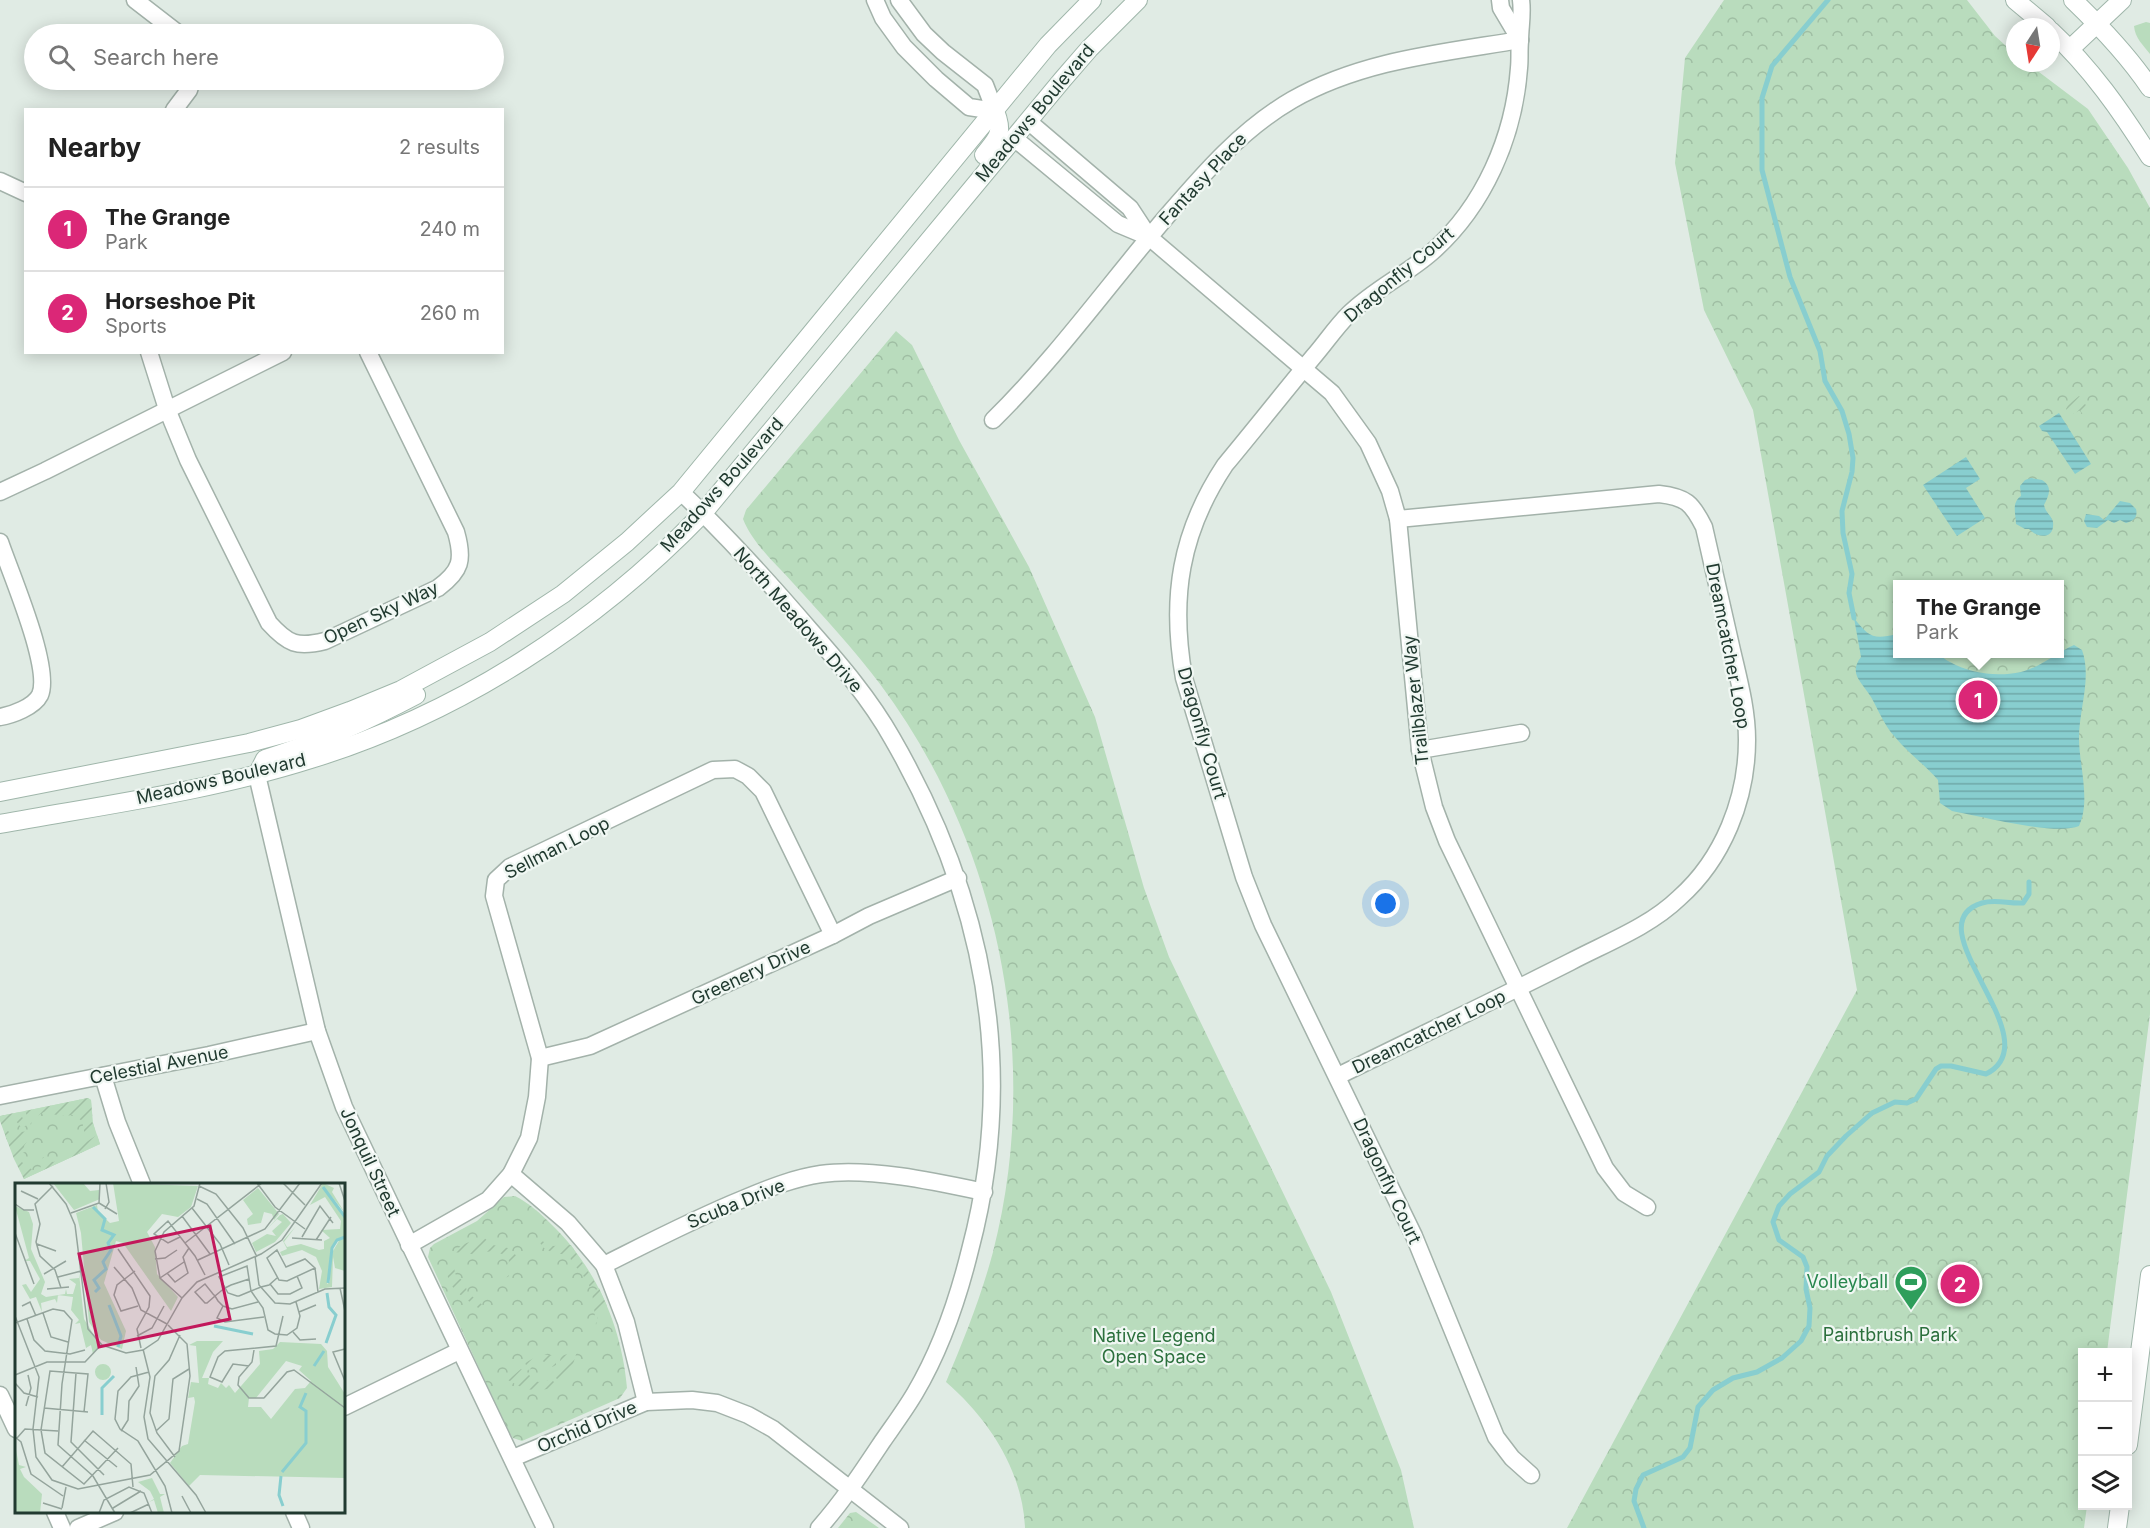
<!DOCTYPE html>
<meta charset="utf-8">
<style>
:root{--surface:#fff;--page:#f2f2f2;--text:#222;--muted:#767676;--line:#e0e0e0;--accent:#db2777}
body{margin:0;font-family:Inter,sans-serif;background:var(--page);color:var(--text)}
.controls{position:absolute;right:18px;bottom:18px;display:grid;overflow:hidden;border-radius:0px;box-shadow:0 3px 15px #0003}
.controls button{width:54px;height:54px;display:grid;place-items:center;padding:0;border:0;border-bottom:2px solid var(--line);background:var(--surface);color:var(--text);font:30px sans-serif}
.compass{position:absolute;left:2006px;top:18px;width:54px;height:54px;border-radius:50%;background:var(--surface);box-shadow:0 3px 15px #0003;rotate:192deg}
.you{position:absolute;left:1386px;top:904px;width:21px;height:21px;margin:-15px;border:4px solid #fff;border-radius:50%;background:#1a73e8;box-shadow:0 0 0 9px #1a73e833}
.badge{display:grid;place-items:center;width:39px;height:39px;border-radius:50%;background:var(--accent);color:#fff;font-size:20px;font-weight:700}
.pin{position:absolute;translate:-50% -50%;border:3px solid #fff;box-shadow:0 2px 6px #0006}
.popup{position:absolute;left:1893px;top:580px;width:171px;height:78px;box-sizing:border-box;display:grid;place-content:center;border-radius:0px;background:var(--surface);filter:drop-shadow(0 2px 4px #0005);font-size:20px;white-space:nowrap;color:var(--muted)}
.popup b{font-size:22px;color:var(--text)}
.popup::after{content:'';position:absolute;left:50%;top:100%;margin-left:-12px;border:12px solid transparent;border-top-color:var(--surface)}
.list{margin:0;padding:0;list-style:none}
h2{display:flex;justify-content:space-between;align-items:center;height:78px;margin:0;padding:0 24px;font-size:26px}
h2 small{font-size:20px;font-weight:400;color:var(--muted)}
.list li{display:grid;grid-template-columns:39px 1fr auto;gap:18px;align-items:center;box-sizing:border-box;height:84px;padding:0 24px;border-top:2px solid var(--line)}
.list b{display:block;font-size:22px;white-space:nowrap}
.list p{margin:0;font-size:20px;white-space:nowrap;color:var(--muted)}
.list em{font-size:20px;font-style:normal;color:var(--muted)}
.icon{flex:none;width:33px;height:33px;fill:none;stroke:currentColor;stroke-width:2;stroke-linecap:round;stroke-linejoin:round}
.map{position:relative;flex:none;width:2150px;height:1528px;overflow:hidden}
.search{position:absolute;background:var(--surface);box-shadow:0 3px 15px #0003;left:24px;top:24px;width:480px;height:66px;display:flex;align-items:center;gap:15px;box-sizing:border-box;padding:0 21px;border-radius:33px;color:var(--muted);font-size:22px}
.panel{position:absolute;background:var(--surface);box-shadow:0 3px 15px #0003;left:24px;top:108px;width:480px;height:246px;border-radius:0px}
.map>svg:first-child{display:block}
</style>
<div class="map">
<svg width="2150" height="1528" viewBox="0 0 2150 1528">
<defs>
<pattern id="park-crowns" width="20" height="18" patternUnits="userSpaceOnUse" patternTransform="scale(1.5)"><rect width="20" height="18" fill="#b9dcbd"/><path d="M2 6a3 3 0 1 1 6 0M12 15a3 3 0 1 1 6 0" fill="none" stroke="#9fbea3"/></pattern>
<pattern id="garden-furrows" width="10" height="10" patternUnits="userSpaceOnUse" patternTransform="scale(1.5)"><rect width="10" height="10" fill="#b9dcbd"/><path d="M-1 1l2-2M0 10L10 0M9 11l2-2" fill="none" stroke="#9fbea3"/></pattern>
<pattern id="water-rules" width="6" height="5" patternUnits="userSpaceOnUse" patternTransform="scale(1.5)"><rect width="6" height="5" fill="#88cecf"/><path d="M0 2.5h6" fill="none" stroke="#6fa8a8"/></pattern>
</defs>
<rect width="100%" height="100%" fill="#e0ebe4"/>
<path fill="#b9dcbd" d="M2146,22l4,1v31c-7,-9 -15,-16 -16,-28z"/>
<g fill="url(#park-crowns)" fill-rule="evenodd">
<path d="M1724,0h243l28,36 20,18v9h12l61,46 40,59 22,40v806l-43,338h-25v154h5l-3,22h-517l290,-538 -104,-580 -49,-100 -29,-147 10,-105zM1897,584h162v70h-162z"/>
<path d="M896,331l16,14 47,95 70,127 66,150 49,171 25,69 162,335 70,178 13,58h-389c-2,-57 -37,-110 -79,-146 18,-43 35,-85 47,-130 50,-193 6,-409 -113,-568 -27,-36 -57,-68 -87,-101 -18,-20 -40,-39 -50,-64l3,-9z"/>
<polygon points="88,1098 91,1100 93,1123 100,1144 24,1179 6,1138 0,1116"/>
<path d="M515,1196c14,7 26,18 36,28 45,43 71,103 76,164l-7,10 -98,43 -9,-3 -6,-9 -79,-172 2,-9 4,-4 43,-23 27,-24z"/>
<polygon points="856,1512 879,1528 838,1528 850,1513"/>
</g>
<g fill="url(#garden-furrows)">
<path d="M2079,396c8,5 7,12 8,20l-2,2 -5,-8 -10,6 -4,-7 2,-4z"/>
<polygon points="88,1098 91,1100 92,1114 89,1115 88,1119 93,1123 95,1130 85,1135 82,1121 74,1115 61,1116 44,1112 32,1119 31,1125 25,1111"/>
<polygon points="20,1112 26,1126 21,1127 15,1120 7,1124 6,1129 10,1133 30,1131 31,1135 24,1146 25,1152 20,1154 19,1160 34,1171 40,1169 43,1157 53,1162 61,1160 70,1150 80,1146 97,1135 100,1144 24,1179 14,1159 0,1121 0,1116"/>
<path d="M483,1237l10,8 15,3 12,11 -9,11 -4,-2 -2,5 4,2 -1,2 -8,1 9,-16 -1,-5c-10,-6 -22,-8 -31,-1l-5,-2 -19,-2 11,-8z"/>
<polygon points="536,1238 552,1246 571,1245 596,1284 590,1287 581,1272 572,1263 569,1254 555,1254 544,1248"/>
<path d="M448,1266l6,2 2,8 9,6 2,10 18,15 -4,3c-15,-12 -38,-22 -33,-44z"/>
<polygon points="599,1288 607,1306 598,1316 596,1325 592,1292"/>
<polygon points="577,1351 571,1371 561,1383 553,1375 559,1366 561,1356"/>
<polygon points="541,1354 556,1356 556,1365 552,1367 541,1360 534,1363 529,1371 525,1363"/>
<path d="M521,1369l17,13 14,-2 6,6c-20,7 -32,5 -50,-6z"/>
</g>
<g fill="url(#water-rules)">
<polygon points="2059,413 2091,464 2075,474 2047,432 2042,431 2039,426"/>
<polygon points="1966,457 1980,479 1966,488 1985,518 1957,536 1923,485"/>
<path d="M2031,478l11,2c11,7 7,15 2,25 1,7 8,11 9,17 2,17 -15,17 -24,7h-4l-9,-5c0,-10 -5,-21 5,-28l-1,-10 5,-6z"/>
<path d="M2120,501l10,2 6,6c2,8 -2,12 -10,14l-6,-3 -6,3 -6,-3 -11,8 -10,-1 -3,-6 2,-7 13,2 5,4z"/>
<path d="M1854,618c15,19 19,22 43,16v20c10,0 33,-3 41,0 4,2 7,6 12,8 22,12 47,15 71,10 20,-5 35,-19 53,-27l8,5c10,28 -3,59 -3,88 0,27 12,63 0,88 -23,10 -99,-10 -127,-15l-12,-8 -2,-23c-13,-15 -30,-27 -43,-43 -11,-12 -16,-26 -24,-40 -9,-15 -23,-23 -10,-40z"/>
</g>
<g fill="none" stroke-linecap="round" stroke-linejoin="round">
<g stroke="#88cecf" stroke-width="5">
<polyline points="1828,0 1772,66 1762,98 1762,170 1790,277 1820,351 1825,381 1842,411 1849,434 1853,458 1852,472 1842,511 1843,533 1852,574 1849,593 1854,618"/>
<path d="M1644,1528l-10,-27 2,-12 7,-14 40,-18 7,-9 8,-41 15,-17 20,-12 24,-6 25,-14 19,-17 8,-15 1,-18 -4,-19 1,-22 -4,-10 -24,-17 -6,-18 6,-16 11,-12 29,-22 8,-16 19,-20 26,-23 23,-11 12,1 9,-4 20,-30 5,-3h10l35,8c68,-34 -76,-149 -4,-171 14,-4 27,1 41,0l6,-9v-12"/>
</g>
<g stroke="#a3b2aa" stroke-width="19">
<g id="street">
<polyline points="135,0 179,34"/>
<polyline points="875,0 883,18 904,47 936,79 969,107 995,111 985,85 943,52 924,34 899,0"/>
<polyline points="1500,0 1501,8 1520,40"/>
<path d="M1521,0c2,14 -1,27 -1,41 -1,9 0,18 -1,27 -5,69 -35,138 -87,184 -26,23 -58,37 -83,62 -13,13 -23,28 -35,42 -30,36 -59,73 -89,109 -45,68 -55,133 -41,213l60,199 19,48 151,311 82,201 16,21 19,17"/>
<polyline points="174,110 189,90 192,80"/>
<polyline points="1028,121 1130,208 1149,237 1332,393 1368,443 1390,491 1398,519 1420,750 1434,807 1447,841 1605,1168 1624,1193 1647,1207"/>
<polyline points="1014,138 1118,224 1149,237"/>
<polyline points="0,181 26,193"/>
<path d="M149,352l18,57 21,51 81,163c19,21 28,25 56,18l113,-53c23,-17 26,-28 18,-56l-88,-180"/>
<path d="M993,420c63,-62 116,-136 174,-204 37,-43 75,-87 125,-116 70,-40 150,-47 228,-60"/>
<polyline points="0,492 45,471 283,352"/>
<path d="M681,492c45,43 88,90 129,138 30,34 60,69 82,108 93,161 126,331 78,512 -12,49 -29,99 -55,143 -10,17 -22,33 -33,49 -20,30 -39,59 -63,86"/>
<path d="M0,542c10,30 52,126 40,153 -6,12 -28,20 -40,22"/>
<polyline points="1420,750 1521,733"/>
<polyline points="257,775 317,1031 344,1107 545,1528"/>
<polyline points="540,1058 590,1046 833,935 869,916 958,878"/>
<polyline points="103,1076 117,1122 142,1184"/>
<path d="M1338,1076c77,-38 155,-75 232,-114 36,-19 79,-35 109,-64 44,-39 68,-99 68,-158 0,-32 -9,-63 -16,-94 -9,-39 -18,-79 -27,-119 -12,-24 -18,-30 -45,-33l-261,25"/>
<polyline points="0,1096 209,1055 317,1031"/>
<polyline points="511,1174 568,1223 604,1265 626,1322 646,1402"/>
<polyline points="409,1245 488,1200 511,1174 529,1138 537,1097 540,1058 494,896 496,880 510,867 713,770 735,769 748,776 763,791 833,935"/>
<path d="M604,1265c46,-23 92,-47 139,-66 26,-11 51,-21 78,-25 48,-7 116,8 163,18"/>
<polyline points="0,1395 16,1429"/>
<polyline points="344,1407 459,1351"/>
<polyline points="513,1458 646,1402 692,1400 717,1403 748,1415 773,1429 900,1528"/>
<polyline points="55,1512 62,1528"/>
<polyline points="294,1512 301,1528"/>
<polyline points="78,1528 115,1512"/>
</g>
</g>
<g stroke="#9fb6aa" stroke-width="20">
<g id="secondary">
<polyline points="2015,0 2047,27"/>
<path d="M2073,0c28,27 55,55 77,88"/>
<path d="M2051,31c40,37 70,80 99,126"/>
<polyline points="2070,49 2122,0"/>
<path d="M984,155c14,-18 20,-21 11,-44"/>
<path d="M257,775l8,-16c52,-16 102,-38 151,-64"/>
<polyline points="0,792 249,743 301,729 350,711 401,690 490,642 563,594 627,542 681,492 1048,45 1092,0"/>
<path d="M0,824c104,-19 210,-33 311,-65 149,-46 284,-134 392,-246l360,-434 26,-30 49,-49"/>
<polyline points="2128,1445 2150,1275"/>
<polyline points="2117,1528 2120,1506"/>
</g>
</g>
<use href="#street" stroke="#fff" stroke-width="16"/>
<use href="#secondary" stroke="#fff" stroke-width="18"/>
</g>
<defs>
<g id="stadium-pin" transform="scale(1.725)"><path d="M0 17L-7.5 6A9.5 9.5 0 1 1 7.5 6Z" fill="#2e9e5b" stroke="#f0f7f3"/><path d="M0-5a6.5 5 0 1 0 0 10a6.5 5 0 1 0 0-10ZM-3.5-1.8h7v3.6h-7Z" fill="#fff"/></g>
</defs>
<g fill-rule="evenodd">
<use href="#stadium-pin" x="1911" y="1282"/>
</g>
<g text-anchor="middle" stroke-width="4.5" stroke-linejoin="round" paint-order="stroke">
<g font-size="18" fill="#213a30" stroke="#f0f7f3">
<text transform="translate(1035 113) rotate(-50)" y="6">Meadows Boulevard</text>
<text transform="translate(1203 179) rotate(-47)" y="6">Fantasy Place</text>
<text transform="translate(1399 275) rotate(-40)" y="6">Dragonfly Court</text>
<text transform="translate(722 485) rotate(-48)" y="6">Meadows Boulevard</text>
<text transform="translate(381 613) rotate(-25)" y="6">Open Sky Way</text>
<text transform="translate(798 620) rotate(49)" y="6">North Meadows Drive</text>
<text transform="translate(1728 646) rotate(79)" y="6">Dreamcatcher Loop</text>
<text transform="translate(1416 700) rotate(-96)" y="6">Trailblazer Way</text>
<text transform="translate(1202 733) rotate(74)" y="6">Dragonfly Court</text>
<text transform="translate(221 779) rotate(-13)" y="6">Meadows Boulevard</text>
<text transform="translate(557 848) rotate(-27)" y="6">Sellman Loop</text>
<text transform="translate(751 973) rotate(-25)" y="6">Greenery Drive</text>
<text transform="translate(1429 1032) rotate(-26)" y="6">Dreamcatcher Loop</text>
<text transform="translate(159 1065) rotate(-11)" y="6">Celestial Avenue</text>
<text transform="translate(370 1162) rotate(65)" y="6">Jonquil Street</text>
<text transform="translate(1387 1181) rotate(65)" y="6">Dragonfly Court</text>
<text transform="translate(736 1204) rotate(-22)" y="6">Scuba Drive</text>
<text transform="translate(587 1427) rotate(-23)" y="6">Orchid Drive</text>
</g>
<g font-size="18" fill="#27864d" stroke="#f0f7f3" text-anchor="end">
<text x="1888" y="1288">Volleyball</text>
</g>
<g font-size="18" fill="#2c703d" stroke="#f0f7f3">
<text x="1890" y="1341">Paintbrush Park</text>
<text x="1154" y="1342">Native Legend<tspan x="1154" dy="21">Open Space</tspan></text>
</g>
</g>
<g transform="translate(15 1183)">
<rect width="330" height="330" fill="#e0ebe4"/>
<path d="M308,0l11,5 -2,4 13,21 -22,-27 22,32v18l-7,3 -7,11 -4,34 3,-2v-21l3,-10 7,-12h5v32l-10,-3 -2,-11 -1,30 -13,2 3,-18 -6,-14 -14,-7 -20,6 -2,-4 7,-3 -4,-8 13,-15 -12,16 3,5 14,-3 18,6 5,-1v-8l6,-3 -9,-8 19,-1 1,-8 -16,-24 -15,8zM243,5l21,26 -5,6 -2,-6 -8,-2 -3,11 -13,2 -1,-6 6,-5 -10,-14zM0,23l14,6 4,12 -2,25 14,33 -4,12 5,3 19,-3 1,-5 1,5h6l3,-10 -7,-5 10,-1v-5l5,46 16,26 -7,9 -2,-9 -5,3 -6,-25 -5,1 4,-4 -8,-10 2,-13 -15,-2 -1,8 -2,-4 -14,4 1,9 -6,-15 -6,2 -8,-14 4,-1 5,8 9,-13 -10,-18h-6l5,-3zM268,31l8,9 -16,19 -19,10 -4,-9 15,-9 9,2 -4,-5 10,-9 -5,-3 -10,10 13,-14zM182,158h26l-10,11 -11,26h7l-1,6 10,4 3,-5 5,5 3,-3 6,8 25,-29 -1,-13 14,-2 7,-7 41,2 6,7 1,16 17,27v84l-145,-3 -11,11 -19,-23 12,-17 6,-2 7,-42 -1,-5 -6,1 3,-16 8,1 -3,-37 -7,-1zM271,178l16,5 -3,4 12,11 -6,7 -10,1 -24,30 -10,-12h-13l1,-9h7z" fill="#b9dcbd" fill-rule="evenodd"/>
<path d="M38,0h30l7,8 9,-1 1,9 -26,11zM98,0l85,3 -7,21 -13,10 -16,-3 -15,18 8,15 2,27 21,23 -7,14 -48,-68 -7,-2 -12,42 22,48 -4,18 -21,-9 -12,-18 -8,-89 -5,-20 21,-8 1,7 12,11 9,-2zM80 189a8 8 0 1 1 16 0a8 8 0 1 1-16 0ZM0,262l4,20 7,2 -6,2 4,8 18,17 -2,19h-25zM137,295l8,16h5l-5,3 4,16h-6l-4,-13 -5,2 5,-3 -4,-8 -12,-9z" fill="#b9dcbd"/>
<path fill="none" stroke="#88cecf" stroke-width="3" d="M308,4l22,30M78,24l12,12 -3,11 12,5 -6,8 3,7 -8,12 3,7 -12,11 5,8 -4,4M313,100l4,-35 5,-8 8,-3M94,122l12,31 -3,11M199,143l39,8M311,160l10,-28 -7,-8 -2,-14M299,183l10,-15M87,232v-27l12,-12M267,289l24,-29v-32l-6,-4 6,-14M266,293l-2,19 4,11"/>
<path fill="none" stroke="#94a49c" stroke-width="1.5" d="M34,0l17,21 9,21 13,104 14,16 24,8 17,-3 15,-10 24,-42 15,-16 64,-28 21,-14 40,-57M242,0l18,24 30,22M268,0l22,22M324,0l6,18M38,3l-18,18 5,20 -4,18 4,14 15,14 6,18M184,3l17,8 27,34 14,29M6,8l17,8M182,16l10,5 28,40M84,20l18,11M84,20l1,-20M0,21l9,6h10M177,25l28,36 9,21M90,26l4,-7 -3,-19M56,30l28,-10M167,33l28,38M0,50l19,51M165,54l-12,6 -14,-9 14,-13 27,35 10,19M287,54l18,-31 13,17M277,55l30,2M301,57l15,-23M170,60l77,-60M22,61l19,7M103,66l32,47 -1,11 -12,22 4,19M262,67l9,17 19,-8 10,9 -28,13 -8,-1 -12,-22zM240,73l4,29 16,18 15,1 35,-15 20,-1M140,76l10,-1 12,-8M183,77l67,-31 35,-46M99,84l18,21 9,22 26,14M300,85l3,24M120,88l-18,14 -3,10 7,16 17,-5M152,90l8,9 13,-9 -5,-16 6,-9M29,91l22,-13M43,94l23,-6M145,95l24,-16M262,95l-8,7 -8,2 -10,4 -12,5h-2l-9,-3 -9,-16 28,-11 4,25 12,17 5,22 7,4 12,1 10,-7 3,-12 -4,-14M234,96l-18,6 -6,3 -4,3 -6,5 -8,7h-2l-10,-11 10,-8 8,10 2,2 3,5 5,5 9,3 26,-7M255,101l8,10h12l12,-6 -5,-12M325,105l5,23M32,106l22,-2M167,115l-22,-20 -5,-27 9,-19 30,-26 6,-23M7,123l8,-4 6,14M208,123l-6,12 8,4 39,-5M284,129l17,-7M28,130l8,24 17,5M0,133l24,61 -6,52 3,28 16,23 26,9 72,-14 29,-24 11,-75 -3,-32 -19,-19M12,136l7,21 11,11 25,3 15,-4M0,140l38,-14 11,2 8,9 -10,64 -4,61 35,31 22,37M278,149l7,8 16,-1M122,153l15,-8 12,-22M128,166l7,28 -6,40 4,22 48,56 10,18M330,166l-12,3 12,29M239,167l-2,12 -13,15 -1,8 11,13h15M234,183l-16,-2 -11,18 -12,-5 8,-20 7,-6 51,-5 7,-30M134,189l-18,5 -13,14 -3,28 5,10 18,12 27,45 7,27M61,190l-5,69 33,33M0,192l32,-13h38l17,-18M0,200l9,10 14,4M249,215l23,-26 7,-2 51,38M11,223l5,-18 -3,-13M29,225l44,4M69,229l4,-38 -38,-3 -9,59 4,23 39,31 34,-36M106,248l7,-11 1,-19 10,-15 -3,-19M141,248l13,-12 4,-40 16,-10M0,254l6,5 10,32 32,22M2,255l8,-9 33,2M69,257l33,27M160,274l-18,-24 -7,-20 5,-37 14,-16 11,-25M47,284l31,-36 38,33 2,23M167,313l9,17M28,320l19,6M47,325l4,-21M98,325l28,-17M84,330l5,-13 25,-13 15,6 8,20M115,330l19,-9"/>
<path fill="#c2185b" fill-opacity="0.15" stroke="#c2185b" stroke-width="3" d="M195,43l20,93 -131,28 -20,-93z"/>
<rect width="330" height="330" fill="none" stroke="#213a30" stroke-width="3"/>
</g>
</svg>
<div class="controls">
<button>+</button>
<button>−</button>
<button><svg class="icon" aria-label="layers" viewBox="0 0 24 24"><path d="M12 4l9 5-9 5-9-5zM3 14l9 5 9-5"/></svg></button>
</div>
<svg class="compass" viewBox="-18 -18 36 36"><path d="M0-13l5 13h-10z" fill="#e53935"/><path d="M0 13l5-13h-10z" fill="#767676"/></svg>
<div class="you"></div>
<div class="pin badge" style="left:1978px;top:700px">1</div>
<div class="popup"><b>The Grange</b>Park</div>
<div class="pin badge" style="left:1960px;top:1284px">2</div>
<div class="search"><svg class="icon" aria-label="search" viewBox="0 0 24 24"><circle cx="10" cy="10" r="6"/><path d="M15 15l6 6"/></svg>Search here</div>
<section class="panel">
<h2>Nearby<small>2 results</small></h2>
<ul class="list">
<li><span class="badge">1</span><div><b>The Grange</b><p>Park</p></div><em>240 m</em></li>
<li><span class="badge">2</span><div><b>Horseshoe Pit</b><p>Sports</p></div><em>260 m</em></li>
</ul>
</section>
</div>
